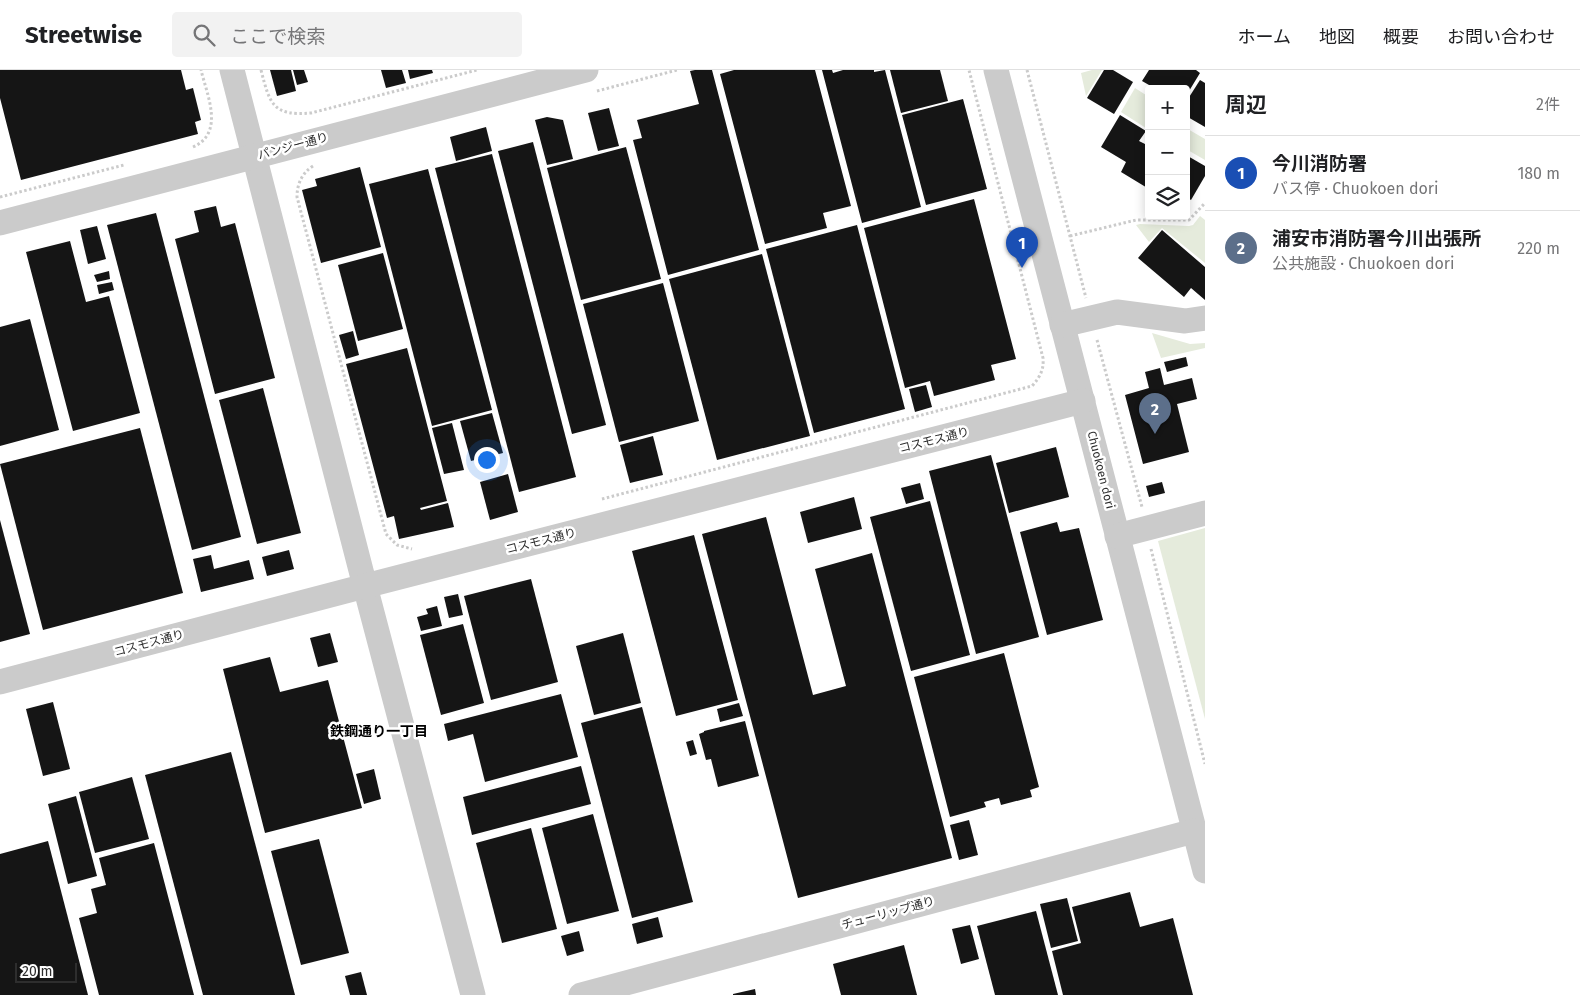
<!DOCTYPE html>
<html lang="ja">
<meta charset="utf-8">
<style>
:root{--surface:#fff;--page:#f2f2f2;--text:#202124;--muted:#757577;--line:#e0e0e0;--accent:#1a73e8}
body{margin:0;font-family:"Fira Sans","Noto Sans JP",sans-serif;background:var(--page);color:var(--text)}
.controls{position:absolute;right:15px;top:15px;display:grid;overflow:hidden;border-radius:5px;box-shadow:0 2px 12px #0003}
.controls button{width:45px;height:45px;display:grid;place-items:center;padding:0;border:0;border-bottom:1px solid var(--line);background:var(--surface);color:var(--text);font:25px sans-serif}
.scale{position:absolute;left:15px;bottom:12px;width:62px;box-sizing:border-box;padding-left:5px;border:2px solid #2e2e2e;border-top:0;font-size:14px;line-height:18px;white-space:nowrap;color:#2e2e2e;-webkit-text-stroke:4px #fff;paint-order:stroke}
.you{position:absolute;left:486px;top:389px;width:18px;height:18px;margin:-12px;border:4px solid #fff;border-radius:50%;background:#1a73e8;box-shadow:0 0 0 8px #1a73e833}
.badge{display:grid;place-items:center;width:32px;height:32px;border-radius:50%;background:var(--accent);color:#fff;font-size:16px;font-weight:700}
.pin{position:absolute;translate:-50% -41px;filter:drop-shadow(0 1px 2px #0008)}
.pin::after{content:'';position:absolute;top:26px;width:18px;height:15px;background:inherit;clip-path:polygon(0 0,100% 0,50% 100%)}
.list{margin:0;padding:0;list-style:none}
h2{display:flex;justify-content:space-between;align-items:center;height:65px;margin:0;padding:0 20px;font-size:21px}
h2 small{font-size:16px;font-weight:400;color:var(--muted)}
.list li{display:grid;grid-template-columns:32px 1fr auto;gap:15px;align-items:center;box-sizing:border-box;height:75px;padding:0 20px;border-top:1px solid var(--line)}
.list b{display:block;font-size:19px;white-space:nowrap}
.list p{margin:0;font-size:16px;white-space:nowrap;color:var(--muted)}
.list em{font-size:16px;font-style:normal;color:var(--muted)}
.icon{flex:none;width:28px;height:28px;fill:none;stroke:currentColor;stroke-width:2;stroke-linecap:round;stroke-linejoin:round}
.map{position:relative;flex:none;width:1205px;height:925px;overflow:hidden}
header{display:flex;align-items:center;gap:30px;box-sizing:border-box;height:70px;padding:0 25px;background:var(--surface);border-bottom:1px solid var(--line)}
header strong{font-size:24px}
nav{display:flex;gap:28px;margin-inline-start:auto;font-size:18px}
.search{width:350px;height:45px;background:var(--page);display:flex;align-items:center;gap:12px;box-sizing:border-box;padding:0 18px;border-radius:5px;color:var(--muted);font-size:19px}
main{display:flex}
aside{flex:1;background:var(--surface)}
.map>svg:first-child{display:block}
</style>
<header>
<strong>Streetwise</strong>
<div class="search"><svg class="icon" aria-label="search" viewBox="0 0 24 24"><circle cx="10" cy="10" r="6"/><path d="M15 15l6 6"/></svg>ここで検索</div>
<nav><a>ホーム</a><a>地図</a><a>概要</a><a>お問い合わせ</a></nav>
</header>
<main>
<div class="map">
<svg width="1205" height="925" viewBox="0 0 1205 925">
<rect width="100%" height="100%" fill="#fff"/>
<g fill="#e5ebdc">
<polygon points="1092,0 1102,0 1086,26 1081,3"/>
<polygon points="1135,18 1149,27 1149,60 1121,42"/>
<polygon points="1186,58 1205,69 1205,90 1186,79"/>
<polygon points="1200,146 1205,150 1205,193 1162,158 1149,172 1136,155 1140,154 1189,156 1193,155"/>
<polygon points="1152,263 1190,274 1205,273 1205,278 1161,288"/>
<polygon points="1205,458 1205,649 1158,471"/>
</g>
<g fill="#151515">
<polygon points="0,0 181,0 186,20 193,18 201,50 195,52 198,64 21,110 0,28"/>
<polygon points="270,0 291,0 296,21 277,26"/>
<polygon points="293,0 304,0 308,12 297,15"/>
<polygon points="381,0 402,0 406,13 386,18"/>
<polygon points="408,0 432,0 433,3 410,9"/>
<polygon points="695,0 712,0 759,180 668,205 633,70 642,68 637,50 699,34 690,1"/>
<polygon points="734,0 815,0 851,136 823,143 827,158 765,174 720,4"/>
<polygon points="822,0 832,0 833,3 843,0 874,0 874,2 885,0 921,137 862,153"/>
<polygon points="890,0 940,0 948,31 901,43"/>
<polygon points="1104,0 1113,0 1133,12 1114,44 1087,28"/>
<polygon points="1149,0 1196,0 1200,3 1186,26 1186,19 1156,19 1142,11"/>
<polygon points="1200,10 1205,13 1205,57 1186,46 1186,32"/>
<polygon points="963,29 987,119 926,135 902,45"/>
<polygon points="609,38 619,76 598,81 588,43"/>
<polygon points="1120,45 1146,61 1139,71 1149,76 1149,119 1121,102 1126,92 1101,77"/>
<polygon points="547,47 563,50 573,89 547,95 535,50"/>
<polygon points="486,57 492,81 456,91 450,67"/>
<polygon points="533,72 606,355 572,364 498,81"/>
<polygon points="626,77 661,209 581,230 547,98"/>
<polygon points="492,84 576,407 519,422 435,98"/>
<polygon points="1186,85 1205,96 1205,106 1191,130 1186,127"/>
<polygon points="360,97 381,177 321,193 302,120 317,116 315,109"/>
<polygon points="428,99 492,340 432,356 369,114"/>
<polygon points="974,129 1016,289 991,295 995,310 934,326 930,311 905,318 864,158"/>
<polygon points="216,136 221,157 235,153 275,308 215,324 175,169 199,162 194,141"/>
<polygon points="156,143 241,467 192,480 107,155"/>
<polygon points="857,155 905,339 814,363 766,179"/>
<polygon points="97,156 106,189 88,194 80,160"/>
<polygon points="1162,160 1205,197 1205,230 1191,218 1184,227 1138,188"/>
<polygon points="70,171 86,232 109,226 140,343 73,361 26,182"/>
<polygon points="383,183 403,259 358,271 338,195"/>
<polygon points="762,184 810,366 717,390 669,209"/>
<polygon points="109,201 110,209 97,212 94,205"/>
<polygon points="112,212 114,220 99,224 97,215"/>
<polygon points="663,213 699,351 619,372 583,234"/>
<polygon points="30,249 59,360 0,376 0,257"/>
<polygon points="353,261 359,285 346,289 339,265"/>
<polygon points="407,278 447,431 420,438 421,440 448,433 454,457 399,469 394,446 387,448 346,294"/>
<polygon points="1186,287 1188,296 1167,302 1164,292"/>
<polygon points="1160,298 1164,315 1192,308 1197,329 1177,334 1189,382 1143,394 1125,325 1149,318 1145,302"/>
<polygon points="926,315 932,337 915,342 909,319"/>
<polygon points="263,318 301,463 257,474 219,330"/>
<polygon points="492,343 503,383 471,391 460,351"/>
<polygon points="452,353 464,400 444,404 432,358"/>
<polygon points="140,358 183,523 43,560 0,394"/>
<polygon points="653,366 663,405 630,413 620,375"/>
<polygon points="1056,377 1069,427 1009,443 996,393"/>
<polygon points="991,385 1039,567 976,584 929,401"/>
<polygon points="508,404 518,442 490,450 480,412"/>
<polygon points="1162,412 1165,423 1149,427 1146,416"/>
<polygon points="920,413 924,429 906,434 901,418"/>
<polygon points="854,427 862,459 808,473 800,442"/>
<polygon points="930,431 970,585 911,601 870,447"/>
<polygon points="766,447 813,625 846,616 815,499 872,483 952,788 798,828 702,464"/>
<polygon points="0,450 30,564 0,572"/>
<polygon points="1057,452 1060,462 1079,458 1103,550 1047,565 1020,462"/>
<polygon points="694,465 738,630 676,646 632,481"/>
<polygon points="289,480 294,499 267,506 262,487"/>
<polygon points="211,485 214,499 249,490 254,509 201,522 193,489"/>
<polygon points="531,509 558,612 491,630 464,526"/>
<polygon points="458,524 463,545 449,548 444,527"/>
<polygon points="437,536 442,556 421,561 417,547 428,544 426,539"/>
<polygon points="463,554 484,633 441,645 420,565"/>
<polygon points="330,563 338,592 318,597 310,568"/>
<polygon points="623,563 641,633 594,645 576,576"/>
<polygon points="1004,583 1039,717 1030,720 1032,727 1001,735 999,728 984,732 986,737 950,747 914,607"/>
<polygon points="270,587 280,622 328,610 362,738 265,763 223,599"/>
<polygon points="561,624 578,687 485,712 473,664 448,671 444,654"/>
<polygon points="53,632 70,699 43,706 26,639"/>
<polygon points="739,633 743,646 720,652 717,639"/>
<polygon points="642,637 693,832 632,848 581,653"/>
<polygon points="745,651 759,706 718,717 711,689 706,690 699,664 704,662 704,661"/>
<polygon points="693,670 697,684 690,686 686,672"/>
<polygon points="231,682 295,925 203,925 145,705"/>
<polygon points="581,696 591,734 472,765 463,727"/>
<polygon points="374,699 381,729 364,734 356,704"/>
<polygon points="132,707 149,769 95,783 79,722"/>
<polygon points="76,726 97,806 68,814 48,734"/>
<polygon points="593,744 619,841 567,854 542,758"/>
<polygon points="969,750 978,785 959,790 950,755"/>
<polygon points="531,758 557,859 502,873 476,773"/>
<polygon points="319,769 349,883 301,895 271,781"/>
<polygon points="48,771 88,925 0,925 0,784"/>
<polygon points="154,773 194,925 99,925 79,848 97,843 91,819 106,815 99,788"/>
<polygon points="1130,822 1140,857 1173,848 1193,925 1063,925 1052,881 1081,873 1072,837"/>
<polygon points="1067,828 1078,871 1051,878 1040,834"/>
<polygon points="1036,841 1058,925 995,925 977,856"/>
<polygon points="658,847 663,867 637,874 632,854"/>
<polygon points="970,855 979,889 961,894 952,859"/>
<polygon points="579,861 584,881 567,886 561,866"/>
<polygon points="904,875 917,925 841,925 833,894"/>
<polygon points="361,902 367,925 350,925 345,906"/>
<polygon points="755,919 756,925 733,925 733,924"/>
</g>
<g fill="none" stroke-linecap="round" stroke-linejoin="round">
<g stroke="#cbcbcb" stroke-width="3" stroke-dasharray="2.5 2.5" stroke-linecap="butt">
<path d="M261,0c9,35 12,46 50,43l166,-43"/>
<polyline points="1027,0 1086,228"/>
<polyline points="597,21 677,0"/>
<path d="M193,77c32,-14 14,-52 8,-77"/>
<path d="M313,96c-11,7 -16,18 -16,31l89,337 11,11 15,4"/>
<polyline points="0,127 124,95"/>
<polyline points="1070,166 1136,150 1189,150 1205,133"/>
<polyline points="1097,270 1142,437"/>
<path d="M602,429l430,-113c8,-9 12,-16 11,-28l-74,-288"/>
<polyline points="1151,479 1205,694"/>
</g>
<g stroke="#cbcbcb" stroke-width="25">
<polyline points="232,0 365,516 473,925"/>
<polyline points="996,0 1205,801"/>
<polyline points="0,153 586,0"/>
<polyline points="1062,255 1117,242 1185,251 1205,248"/>
<polyline points="1117,466 1205,443"/>
<polyline points="0,612 365,516 1083,331"/>
<polyline points="581,925 1194,761"/>
</g>
</g>
<g text-anchor="middle" stroke-width="5" stroke-linejoin="round" paint-order="stroke">
<g font-size="12" fill="#2e2e2e" stroke="#fff">
<text transform="translate(293 76) rotate(-15)" y="4">パンジー通り</text>
<text transform="translate(934 370) rotate(-14)" y="4">コスモス通り</text>
<text transform="translate(1101 400) rotate(76)" y="4">Chuokoen dori</text>
<text transform="translate(541 471) rotate(-14)" y="4">コスモス通り</text>
<text transform="translate(149 573) rotate(-15)" y="4">コスモス通り</text>
<text transform="translate(888 843) rotate(-15)" y="4">チューリップ通り</text>
</g>
<g font-size="14" font-weight="bold" fill="#000" stroke="#fff">
<text x="379" y="666">鉄鋼通り一丁目</text>
</g>
</g>
</svg>
<div class="controls">
<button>+</button>
<button>−</button>
<button><svg class="icon" aria-label="layers" viewBox="0 0 24 24"><path d="M12 4l9 5-9 5-9-5zM3 14l9 5 9-5"/></svg></button>
</div>
<div class="scale">20 m</div>
<div class="you"></div>
<div class="pin badge" style="left:1022px;top:198px;background:#1a4fb4">1</div>
<div class="pin badge" style="left:1155px;top:364px;background:#5c6f8a">2</div>
</div>
<aside>
<h2>周辺<small>2件</small></h2>
<ul class="list">
<li><span class="badge" style="background:#1a4fb4">1</span><div><b>今川消防署</b><p>バス停 · Chuokoen dori</p></div><em>180 m</em></li>
<li><span class="badge" style="background:#5c6f8a">2</span><div><b>浦安市消防署今川出張所</b><p>公共施設 · Chuokoen dori</p></div><em>220 m</em></li>
</ul>
</aside>
</main>
